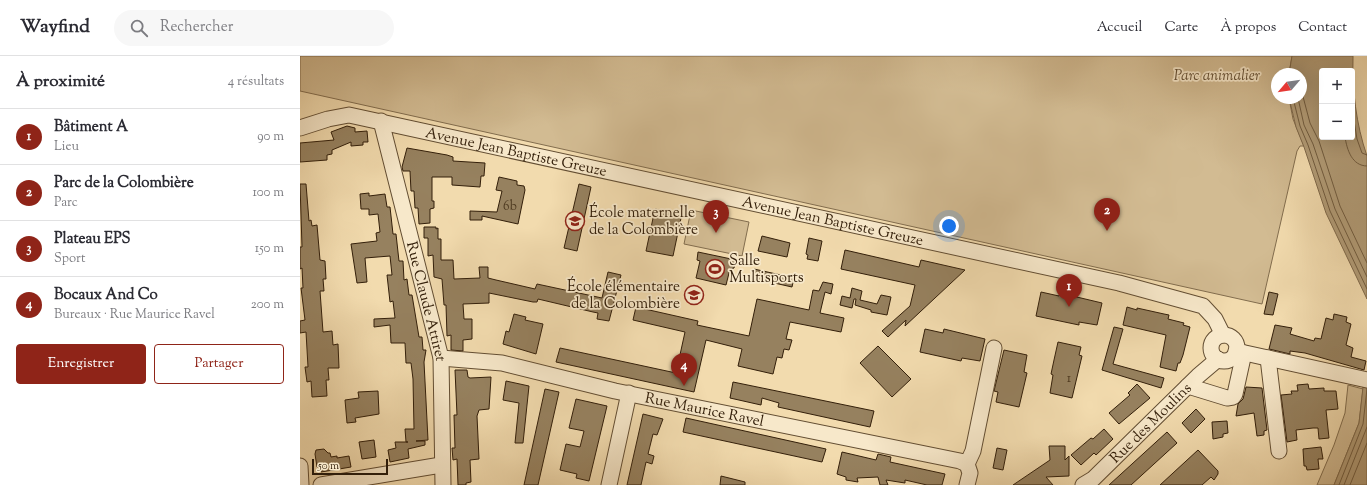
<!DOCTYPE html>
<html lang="fr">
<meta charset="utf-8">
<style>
:root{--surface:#fff;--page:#f7f7f7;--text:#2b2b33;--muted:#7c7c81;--line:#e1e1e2;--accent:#8f2418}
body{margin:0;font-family:"Sorts Mill Goudy",serif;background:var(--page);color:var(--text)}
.controls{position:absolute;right:12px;top:12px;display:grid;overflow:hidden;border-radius:4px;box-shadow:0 4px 16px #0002}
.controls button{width:36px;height:36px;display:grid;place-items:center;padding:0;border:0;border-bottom:1px solid var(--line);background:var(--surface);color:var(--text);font:20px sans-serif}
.compass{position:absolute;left:971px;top:12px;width:36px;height:36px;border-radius:50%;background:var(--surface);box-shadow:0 4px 16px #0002;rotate:241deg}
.scale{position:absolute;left:12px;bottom:10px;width:76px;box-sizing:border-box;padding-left:4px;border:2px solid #331f0a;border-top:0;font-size:11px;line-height:14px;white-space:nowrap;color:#331f0a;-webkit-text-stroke:3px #f7e8ca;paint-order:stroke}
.you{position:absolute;left:649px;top:170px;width:14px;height:14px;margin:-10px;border:3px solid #fff;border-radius:50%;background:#1a73e8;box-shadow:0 0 0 6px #1a73e833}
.badge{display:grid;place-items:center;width:26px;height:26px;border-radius:50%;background:var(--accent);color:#fff;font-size:13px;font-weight:700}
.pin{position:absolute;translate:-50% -33px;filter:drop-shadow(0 1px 2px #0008)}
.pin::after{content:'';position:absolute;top:21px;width:14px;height:12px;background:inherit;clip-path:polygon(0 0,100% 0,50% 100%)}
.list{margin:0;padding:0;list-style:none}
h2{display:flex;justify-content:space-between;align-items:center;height:52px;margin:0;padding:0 16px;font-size:17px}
h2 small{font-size:13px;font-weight:400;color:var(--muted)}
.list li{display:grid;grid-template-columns:26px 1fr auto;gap:12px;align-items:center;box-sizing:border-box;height:56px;padding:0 16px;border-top:1px solid var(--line)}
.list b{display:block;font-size:15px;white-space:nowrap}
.list p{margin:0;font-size:13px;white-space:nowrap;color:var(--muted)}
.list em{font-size:13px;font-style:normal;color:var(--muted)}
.actions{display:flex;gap:8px;padding:12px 16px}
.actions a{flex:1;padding:9px 0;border:1px solid var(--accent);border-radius:4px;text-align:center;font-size:14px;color:var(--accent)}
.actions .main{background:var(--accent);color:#fff}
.icon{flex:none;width:22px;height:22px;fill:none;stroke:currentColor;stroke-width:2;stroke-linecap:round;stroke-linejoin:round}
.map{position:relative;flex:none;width:1067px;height:429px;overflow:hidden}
header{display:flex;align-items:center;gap:24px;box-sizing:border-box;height:56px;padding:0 20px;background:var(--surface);border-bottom:1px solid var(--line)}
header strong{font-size:19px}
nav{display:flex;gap:22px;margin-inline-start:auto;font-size:14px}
.search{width:280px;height:36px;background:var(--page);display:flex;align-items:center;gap:10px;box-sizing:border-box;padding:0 14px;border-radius:22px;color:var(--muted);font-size:15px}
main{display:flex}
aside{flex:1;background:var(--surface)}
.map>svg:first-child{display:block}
</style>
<header>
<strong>Wayfind</strong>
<div class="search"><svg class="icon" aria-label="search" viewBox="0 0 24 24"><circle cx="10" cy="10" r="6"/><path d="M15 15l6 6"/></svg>Rechercher</div>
<nav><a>Accueil</a><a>Carte</a><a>À propos</a><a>Contact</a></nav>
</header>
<main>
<aside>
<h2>À proximité<small>4 résultats</small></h2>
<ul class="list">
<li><span class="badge">1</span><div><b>Bâtiment A</b><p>Lieu</p></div><em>90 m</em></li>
<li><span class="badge">2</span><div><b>Parc de la Colombière</b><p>Parc</p></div><em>100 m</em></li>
<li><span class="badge">3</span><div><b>Plateau EPS</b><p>Sport</p></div><em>150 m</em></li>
<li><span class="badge">4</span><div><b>Bocaux And Co</b><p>Bureaux · Rue Maurice Ravel</p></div><em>200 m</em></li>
</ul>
<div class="actions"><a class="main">Enregistrer</a><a>Partager</a></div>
</aside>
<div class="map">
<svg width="1067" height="429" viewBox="0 0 1067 429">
<rect width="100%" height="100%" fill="#f2dbae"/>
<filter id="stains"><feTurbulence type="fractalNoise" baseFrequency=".005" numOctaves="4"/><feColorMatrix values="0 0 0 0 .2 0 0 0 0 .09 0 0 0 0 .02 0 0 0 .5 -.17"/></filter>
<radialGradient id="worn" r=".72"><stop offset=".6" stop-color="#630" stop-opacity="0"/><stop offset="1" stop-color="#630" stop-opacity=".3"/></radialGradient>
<g fill="#d2bb92" stroke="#826d4e">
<polygon points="0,0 992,0 989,18 977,18 977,42 989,42 993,63 1004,90 1000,90 997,95 962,248 0,35"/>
<polygon points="391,154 449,166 442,200 384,188"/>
<polygon points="1048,329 1063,333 1059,367 1034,429 1017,429 1034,389 1045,357"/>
</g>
<g fill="#b19b76" stroke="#7f694b" fill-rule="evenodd">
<path d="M992,0h61c-1,34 3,68 14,100v143l-41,-86 -22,-66 -8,-20 -7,-29h12v-24h-12zM1022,15h30v66h-30z"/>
<polygon points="1067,322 1067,429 1034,429 1059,367 1063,331"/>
</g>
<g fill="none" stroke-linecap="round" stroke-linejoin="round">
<g stroke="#725d40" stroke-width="1">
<polyline points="1001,33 1010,67 1019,85 1040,150 1067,207"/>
<polyline points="993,42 1000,70 1008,89 1030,155 1067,233"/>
<polyline points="998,42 1004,69 1013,88 1035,153 1067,221"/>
<polyline points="1052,52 1057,83 1062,97 1067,99"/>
<path d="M1045,81c2,13 7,29 22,29"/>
<polyline points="1039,429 1063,368 1067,333"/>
<polyline points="1044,429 1067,371"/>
<polyline points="1050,429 1067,387"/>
</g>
</g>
<g fill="#96815f" stroke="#331f0a">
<polygon points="47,70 55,72 55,76 67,75 68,86 63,86 63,89 51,90 51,86 32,94 32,98 27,99 27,104 0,106 0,87 34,84 31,76"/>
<polygon points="107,92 147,99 153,101 153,105 185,107 184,120 181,120 180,131 152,129 152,121 132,121 132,145 134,145 134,152 130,153 130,167 119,168 118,152 115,152 114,135 111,135 110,115 103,115 102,111"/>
<polygon points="199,121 217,125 217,129 224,130 225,134 218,168 182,160 182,164 170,164 170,155 197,156 202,135 196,134"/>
<polygon points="0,128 6,128 9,165 11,164 12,170 17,169 20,204 25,205 26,223 23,223 24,235 20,235 23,276 32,275 33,289 38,288 39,312 28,312 29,324 26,324 27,340 12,341 11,325 7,326 5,311 8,311 6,276 0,277 0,265 5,264 1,232 3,232 2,212 0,213 0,191 2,191"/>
<polygon points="279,128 291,131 277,195 264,192"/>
<polygon points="69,137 69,140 85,138 87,151 90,151 93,178 96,178 99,205 103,205 104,224 107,223 109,239 112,239 119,281 122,281 123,294 126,294 124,306 128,384 116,385 125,385 125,389 108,393 109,402 90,406 88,394 96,392 95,386 108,386 106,386 105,373 114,373 113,323 111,307 106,307 105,287 91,287 90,269 74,271 74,263 95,262 93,245 90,246 87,219 92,219 90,200 65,202 67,226 57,227 51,188 77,185 76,177 80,176 78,158 69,159 69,153 61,153 60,138"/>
<polygon points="355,153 374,157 374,160 381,162 373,200 346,195"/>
<polygon points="124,171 136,171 136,173 138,172 138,183 141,183 141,204 153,204 154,223 180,222 179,211 188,211 188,222 196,224 235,233 237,228 302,242 308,216 321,219 309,265 297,263 298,257 293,256 238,243 237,246 233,246 189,237 189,247 163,248 164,263 172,263 172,283 163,284 163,295 151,294 151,279 147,280 146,249 144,249 142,223 134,221 133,199 128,200 128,182 124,182"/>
<polygon points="462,180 490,187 487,201 458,195"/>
<polygon points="509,182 522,185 518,205 507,203 508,199 506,198"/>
<polygon points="545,194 619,211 621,204 665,214 605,270 606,264 588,281 582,275 610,250 615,229 541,213"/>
<polygon points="398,196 436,204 434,212 430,213 426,229 396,222 400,205 397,204"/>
<polygon points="454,213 494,222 492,231 452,222"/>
<polygon points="523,226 533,228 531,238 525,236 520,257 544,262 541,276 490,266 486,283 492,284 489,294 484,293 482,302 477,301 473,318 438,310 442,293 406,284 394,336 256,306 260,292 376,317 385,276 333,264 336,251 398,265 397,269 449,280 457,243 509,254 513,234 519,235"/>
<polygon points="552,232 562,235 560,244 577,248 581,239 591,241 587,259 571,256 571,254 555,249 556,243 554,243 552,252 540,249 542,240 550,242"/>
<polygon points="741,236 759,240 760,237 802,247 797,269 779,266 779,269 736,260"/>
<polygon points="969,236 978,238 973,259 964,258"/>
<polygon points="827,251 837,254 837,252 864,258 869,259 868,263 884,267 883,269 890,271 883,299 880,307 878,307 876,315 860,311 866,279 823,269"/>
<polygon points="214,258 226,261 225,264 243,268 236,298 203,288 206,275 209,276"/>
<polygon points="1034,258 1047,261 1046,266 1051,268 1046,289 1053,292 1051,301 1066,305 1064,314 1005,297 990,295 990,298 969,293 975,269 992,272 990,278 1014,285 1015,282 1021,283 1026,262 1033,264"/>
<polygon points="814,271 823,273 813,308 864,322 861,332 802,314"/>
<polygon points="625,273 643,277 644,273 685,283 680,305 662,302 661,305 620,296"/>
<polygon points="758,286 781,291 779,299 782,300 772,342 750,337 753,319 751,318 754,304"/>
<polygon points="578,290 611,323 592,341 560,307"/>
<polygon points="704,294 727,299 724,316 727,317 719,351 696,346 698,336 694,335"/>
<polygon points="155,314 167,314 168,321 170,322 191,321 189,353 179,354 177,360 179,403 170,404 171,426 166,427 166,429 158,429 157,403 153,404 152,392 155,392 154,359 157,359"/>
<polygon points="206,325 229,330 223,387 215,387 219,347 203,344"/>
<polygon points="433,326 574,355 570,371 478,351 479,347 462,342 461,349 430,342"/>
<polygon points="837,328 850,342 819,368 809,357 830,339 828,337"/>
<polygon points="1008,328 1009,333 1024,332 1024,335 1036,335 1038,353 1026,354 1029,382 1019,383 1018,372 1013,372 996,374 997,384 987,386 981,339 992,338 991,335 998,335 997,329"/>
<polygon points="946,331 962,332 967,374 964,375 964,379 957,380 954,357 936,360 938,348 943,343"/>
<polygon points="245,333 259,336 238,429 224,429"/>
<polygon points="78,335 79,358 55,362 56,366 47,367 45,344 59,342 58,336"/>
<polygon points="276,343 307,350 289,425 276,422 277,418 260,414 266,388 280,391 284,375 269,372"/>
<polygon points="896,353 905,363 891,377 882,367"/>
<polygon points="343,358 363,363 357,379 353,378 348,398 354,400 352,408 346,406 341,429 327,429"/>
<polygon points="386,362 526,393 522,406 383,376"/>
<polygon points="927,365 928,377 923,378 923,381 913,383 912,366"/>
<polygon points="804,373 813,383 796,399 794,397 781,409 771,399 791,382 793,383"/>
<polygon points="867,376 877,387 831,429 809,429"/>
<polygon points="74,384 76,401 62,403 59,386"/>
<polygon points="749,390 765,390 765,404 769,400 769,420 746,421 753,429 713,429 750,404"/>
<polygon points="1021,391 1023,403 1018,403 1019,413 1007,414 1006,410 1004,410 1003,393"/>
<polygon points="697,392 707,394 703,414 693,412"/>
<polygon points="24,393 28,397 30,397 31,401 37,400 37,402 49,400 51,411 21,416 20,411 17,411 15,398 16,394"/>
<polygon points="898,394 918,415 918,418 914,424 911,421 902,429 860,429"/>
<polygon points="542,396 576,404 578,398 591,401 590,406 645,418 642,429 627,429 605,424 605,427 586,424 588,429 580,429 578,421 557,422 558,426 546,424 546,421 537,418"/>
<polygon points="421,420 445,426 445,429 420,429"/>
</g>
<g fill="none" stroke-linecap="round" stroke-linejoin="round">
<g stroke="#634e33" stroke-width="17">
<g id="minor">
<path id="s1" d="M81,65l60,237 2,127"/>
<path id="s2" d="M0,72l28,-9 21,-4 770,168 84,23 12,13 8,16"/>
<circle cx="924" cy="292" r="13"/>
<polyline points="936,295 1067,324"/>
<path id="s3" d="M141,302l61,5 113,28 345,70 7,3"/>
<polyline points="968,302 979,395"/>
<polyline points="888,330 927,342 933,341 935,338 944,297"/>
<polyline points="0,410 1,429"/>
<polyline points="21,429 141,409"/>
<polyline points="309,429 329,337"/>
<polyline points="667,429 670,417 667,408 673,395 694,292"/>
<path id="s4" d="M783,429l10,-6 105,-103 20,-17"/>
</g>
</g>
<use href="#minor" stroke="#f7e8ca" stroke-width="15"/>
</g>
<defs>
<g id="school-ring" transform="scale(1)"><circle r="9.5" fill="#f7e8ca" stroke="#8f2418" stroke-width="1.5"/><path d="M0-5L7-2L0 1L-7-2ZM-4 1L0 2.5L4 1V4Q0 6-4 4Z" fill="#8f2418"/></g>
<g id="stadium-ring" transform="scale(1)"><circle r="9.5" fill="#f7e8ca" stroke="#8f2418" stroke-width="1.5"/><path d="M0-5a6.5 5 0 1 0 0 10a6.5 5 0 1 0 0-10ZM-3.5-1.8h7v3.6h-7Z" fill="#8f2418"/></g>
</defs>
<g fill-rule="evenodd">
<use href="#school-ring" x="275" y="165"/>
<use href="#stadium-ring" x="415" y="213"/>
<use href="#school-ring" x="394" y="239"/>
</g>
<g text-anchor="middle" stroke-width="3.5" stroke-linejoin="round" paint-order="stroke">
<g font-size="13" fill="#4c381f">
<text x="210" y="154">6b</text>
<text x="769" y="326">1</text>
</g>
<g font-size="15" font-style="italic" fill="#634e33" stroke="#f7e8ca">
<text x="917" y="24">Parc animalier</text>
</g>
<g font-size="15" fill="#331f0a" stroke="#f7e8ca">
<text dy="5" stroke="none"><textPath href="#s2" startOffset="222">Avenue Jean Baptiste Greuze</textPath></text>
<text dy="5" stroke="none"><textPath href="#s2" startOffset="546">Avenue Jean Baptiste Greuze</textPath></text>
<text dy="5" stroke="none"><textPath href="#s1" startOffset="186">Rue Claude Attiret</textPath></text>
<text dy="5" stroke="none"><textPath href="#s3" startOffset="269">Rue Maurice Ravel</textPath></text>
<text dy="5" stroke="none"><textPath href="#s4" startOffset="92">Rue des Moulins</textPath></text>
</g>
<g font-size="15" fill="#331f0a" stroke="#f7e8ca" text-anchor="start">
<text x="289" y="161">École maternelle<tspan x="289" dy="17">de la Colombière</tspan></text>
<text x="429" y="209">Salle<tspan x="429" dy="17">Multisports</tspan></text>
<text x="380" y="235" text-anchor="end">École élémentaire<tspan x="380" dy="17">de la Colombière</tspan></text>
</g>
</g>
<rect width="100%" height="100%" filter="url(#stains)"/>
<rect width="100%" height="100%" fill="url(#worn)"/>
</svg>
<div class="controls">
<button>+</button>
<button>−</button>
</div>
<svg class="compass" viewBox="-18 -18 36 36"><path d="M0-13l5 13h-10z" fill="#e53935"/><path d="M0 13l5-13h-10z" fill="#7c7c81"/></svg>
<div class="scale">50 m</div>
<div class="you"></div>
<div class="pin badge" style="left:769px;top:251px">1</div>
<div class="pin badge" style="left:807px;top:175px">2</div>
<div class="pin badge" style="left:416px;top:177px">3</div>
<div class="pin badge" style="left:384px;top:330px">4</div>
</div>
</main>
